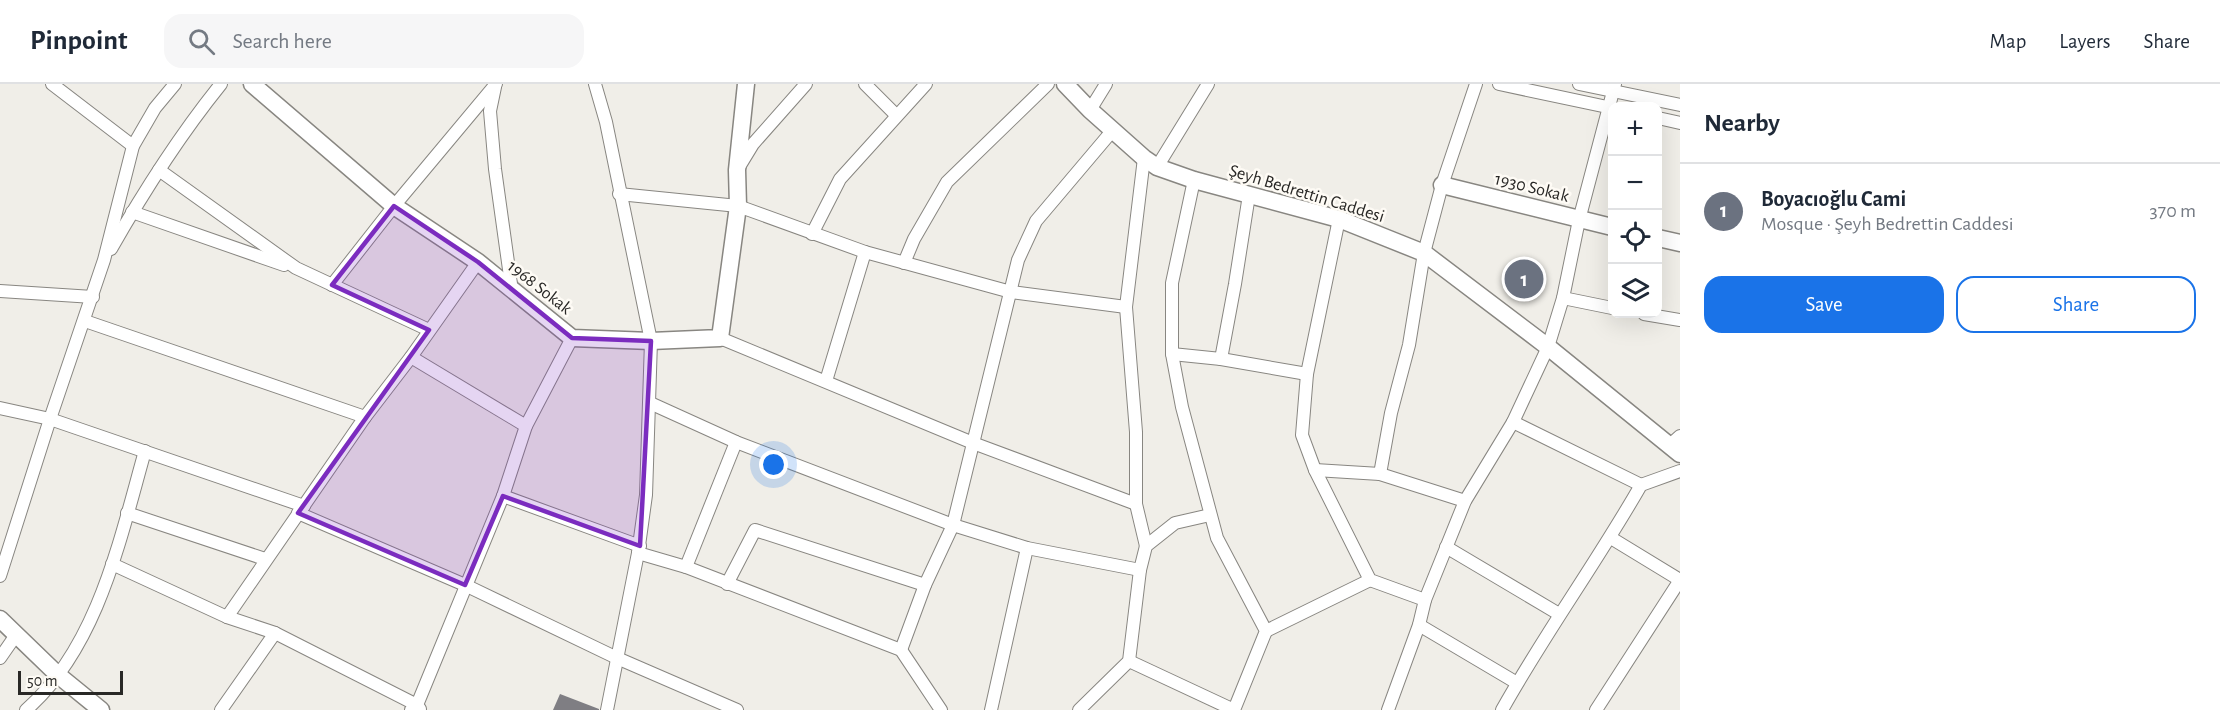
<!DOCTYPE html>
<meta charset="utf-8">
<style>
:root{--surface:#fff;--page:#f6f6f7;--text:#1f2937;--muted:#747a83;--line:#e0e1e3;--accent:#1a73e8}
body{margin:0;font-family:"Alegreya Sans",sans-serif;background:var(--page);color:var(--text)}
.controls{position:absolute;right:18px;top:18px;display:grid;overflow:hidden;border-radius:12px;box-shadow:0 6px 24px #0002}
.controls button{width:54px;height:54px;display:grid;place-items:center;padding:0;border:0;border-bottom:2px solid var(--line);background:var(--surface);color:var(--text);font:30px sans-serif}
.scale{position:absolute;left:18px;bottom:15px;width:105px;box-sizing:border-box;padding-left:6px;border:3px solid #292826;border-top:0;font-size:16px;line-height:21px;white-space:nowrap;color:#292826;-webkit-text-stroke:4px #fefbf5;paint-order:stroke}
.you{position:absolute;left:774px;top:381px;width:21px;height:21px;margin:-15px;border:4px solid #fff;border-radius:50%;background:#1a73e8;box-shadow:0 0 0 9px #1a73e833}
.badge{display:grid;place-items:center;width:39px;height:39px;border-radius:50%;background:var(--accent);color:#fff;font-size:20px;font-weight:700}
.pin{position:absolute;translate:-50% -50%;border:3px solid #fff;box-shadow:0 2px 6px #0006}
.list{margin:0;padding:0;list-style:none}
h2{display:flex;justify-content:space-between;align-items:center;height:78px;margin:0;padding:0 24px;font-size:26px}
h2 small{font-size:20px;font-weight:400;color:var(--muted)}
.list li{display:grid;grid-template-columns:39px 1fr auto;gap:18px;align-items:center;box-sizing:border-box;height:96px;padding:0 24px;border-top:2px solid var(--line)}
.list b{display:block;font-size:22px;white-space:nowrap}
.list p{margin:0;font-size:20px;white-space:nowrap;color:var(--muted)}
.list em{font-size:20px;font-style:normal;color:var(--muted)}
.actions{display:flex;gap:12px;padding:18px 24px}
.actions a{flex:1;padding:14px 0;border:2px solid var(--accent);border-radius:18px;text-align:center;font-size:21px;color:var(--accent)}
.actions .main{background:var(--accent);color:#fff}
.icon{flex:none;width:33px;height:33px;fill:none;stroke:currentColor;stroke-width:2;stroke-linecap:round;stroke-linejoin:round}
.map{position:relative;flex:none;width:1680px;height:626px;overflow:hidden}
header{display:flex;align-items:center;gap:36px;box-sizing:border-box;height:84px;padding:0 30px;background:var(--surface);border-bottom:2px solid var(--line)}
header strong{font-size:28px}
nav{display:flex;gap:33px;margin-inline-start:auto;font-size:21px}
.search{width:420px;height:54px;background:var(--page);display:flex;align-items:center;gap:15px;box-sizing:border-box;padding:0 21px;border-radius:18px;color:var(--muted);font-size:22px}
main{display:flex}
aside{flex:1;background:var(--surface)}
.map>svg:first-child{display:block}
</style>
<header>
<strong>Pinpoint</strong>
<div class="search"><svg class="icon" aria-label="search" viewBox="0 0 24 24"><circle cx="10" cy="10" r="6"/><path d="M15 15l6 6"/></svg>Search here</div>
<nav><a>Map</a><a>Layers</a><a>Share</a></nav>
</header>
<main>
<div class="map">
<svg width="1680" height="626" viewBox="0 0 1680 626">
<rect width="100%" height="100%" fill="#f0eee8"/>
<g fill="#7f7e83">
<polygon points="1522,175 1542,185 1527,215 1506,205"/>
<polygon points="560,610 599,625 599,626 553,626"/>
</g>
<g fill="none" stroke-linecap="round" stroke-linejoin="round">
<g stroke="#888681" stroke-width="14">
<g id="street">
<polyline points="52,0 133,62"/>
<polyline points="595,0 606,38 651,257 646,411 638,469 607,626"/>
<polyline points="865,0 896,31"/>
<polyline points="1499,0 1612,24"/>
<polyline points="1579,0 1680,21"/>
<polyline points="495,3 490,27 495,85 512,207"/>
<polyline points="1090,26 1106,0"/>
<polyline points="1658,34 1680,39"/>
<polyline points="1144,74 1126,223 1136,348 1136,420 1146,462"/>
<polyline points="739,83 753,60 806,0"/>
<polyline points="1157,83 1208,0"/>
<polyline points="159,86 296,184 429,246"/>
<polyline points="1194,96 1172,199 1172,270 1182,323 1217,454 1266,547 1234,626"/>
<polyline points="619,110 738,122 865,168 1011,208 1126,223"/>
<polyline points="132,128 284,181"/>
<polyline points="1339,135 1307,290 1302,351 1315,386 1370,496 1425,516"/>
<polyline points="812,150 840,95 926,0"/>
<path d="M111,165c33,-58 68,-113 110,-165"/>
<polyline points="904,179 914,155 947,98 1048,0"/>
<polyline points="332,201 394,122 496,0"/>
<polyline points="0,207 93,213"/>
<polyline points="1563,214 1612,224"/>
<polyline points="1644,230 1680,236"/>
<polyline points="85,237 365,333"/>
<polyline points="720,254 973,359 1136,420"/>
<polyline points="1172,270 1221,275 1307,290"/>
<polyline points="411,273 526,342"/>
<polyline points="1221,275 1235,200 1249,111"/>
<polyline points="826,297 865,168"/>
<polyline points="650,319 736,358 953,441 1027,464 1140,486"/>
<polyline points="0,324 50,335 304,422"/>
<polyline points="1513,338 1641,401"/>
<polyline points="1670,361 1680,352"/>
<polyline points="1315,386 1380,390 1465,417"/>
<polyline points="1380,390 1391,329 1409,261 1424,169 1442,101 1476,0"/>
<polyline points="503,412 640,462"/>
<polyline points="127,429 265,475"/>
<polyline points="298,429 465,501 617,574 737,626"/>
<polyline points="1611,454 1680,496"/>
<polyline points="1446,463 1559,530"/>
<polyline points="638,469 686,483 901,566 941,626"/>
<polyline points="112,480 227,533 275,549 417,621 420,625"/>
<polyline points="686,483 736,358"/>
<polyline points="0,492 50,335 104,176 133,62 155,24 175,0"/>
<polyline points="727,500 755,446 925,501"/>
<polyline points="227,533 365,333 411,273 478,178"/>
<polyline points="1419,541 1517,599"/>
<polyline points="1266,547 1370,496"/>
<polyline points="901,566 925,501 953,441 1018,176 1036,137 1113,46"/>
<polyline points="0,574 16,551"/>
<polyline points="1129,577 1234,626"/>
<path d="M26,626c72,-63 94,-171 119,-259"/>
<polyline points="221,626 275,549"/>
<polyline points="411,626 417,621 503,412 526,342 572,254"/>
<polyline points="991,626 1027,464"/>
<polyline points="1079,626 1129,577 1140,486 1146,462 1175,439 1210,431"/>
<polyline points="1388,626 1419,541 1425,516 1465,417 1513,338 1548,263 1563,214 1579,136 1615,0"/>
<path d="M1502,626c43,-77 95,-148 139,-225l39,-14"/>
<polyline points="1596,626 1680,496"/>
</g>
</g>
<g stroke="#888681" stroke-width="19">
<g id="secondary">
<polyline points="252,0 394,122 478,178 572,254 651,257 720,254 738,122 737,86 746,0"/>
<polyline points="1065,0 1090,26 1144,74 1157,83 1194,96 1339,135 1424,169 1548,263 1680,370"/>
<polyline points="1442,101 1612,143"/>
<polyline points="1658,154 1680,159"/>
<polyline points="0,535 58,591 101,626"/>
</g>
</g>
<use href="#street" stroke="#fff" stroke-width="12"/>
<use href="#secondary" stroke="#fff" stroke-width="16"/>
</g>
<path fill="#7b2cbf" fill-opacity="0.2" stroke="#7b2cbf" stroke-width="4.5" stroke-linejoin="round" d="M394,122l84,56 94,76 79,3 -11,205 -137,-50 -38,89 -167,-72 131,-183 -97,-45z"/>
<g text-anchor="middle" stroke-width="5" stroke-linejoin="round" paint-order="stroke">
<g font-size="18" fill="#292826" stroke="#fefbf5">
<text transform="translate(1532 103) rotate(14)" y="6">1930 Sokak</text>
<text transform="translate(1307 109) rotate(17)" y="6">Şeyh Bedrettin Caddesi</text>
<text transform="translate(540 203) rotate(38)" y="6">1968 Sokak</text>
</g>
</g>
</svg>
<div class="controls">
<button>+</button>
<button>−</button>
<button><svg class="icon" aria-label="locate" viewBox="0 0 24 24"><circle cx="12" cy="12" r="6"/><path d="M12 2v4M12 18v4M2 12h4M18 12h4"/></svg></button>
<button><svg class="icon" aria-label="layers" viewBox="0 0 24 24"><path d="M12 4l9 5-9 5-9-5zM3 14l9 5 9-5"/></svg></button>
</div>
<div class="scale">50 m</div>
<div class="you"></div>
<div class="pin badge" style="left:1524px;top:195px;background:#6b7280">1</div>
</div>
<aside>
<h2>Nearby<small></small></h2>
<ul class="list">
<li><span class="badge" style="background:#6b7280">1</span><div><b>Boyacıoğlu Cami</b><p>Mosque · Şeyh Bedrettin Caddesi</p></div><em>370 m</em></li>
</ul>
<div class="actions"><a class="main">Save</a><a>Share</a></div>
</aside>
</main>
